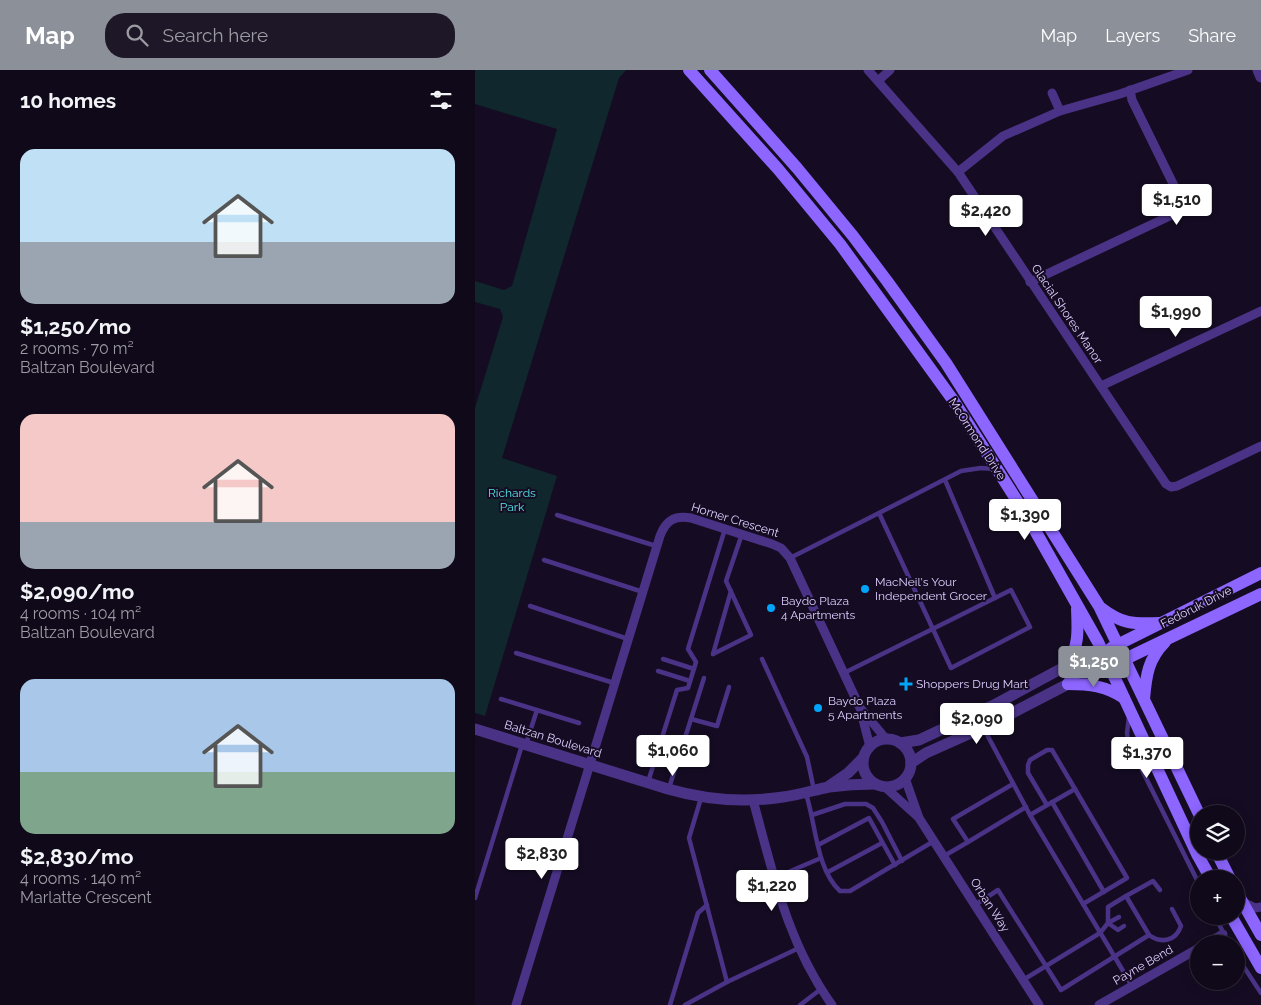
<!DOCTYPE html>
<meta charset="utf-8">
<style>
:root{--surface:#10091a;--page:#1e1727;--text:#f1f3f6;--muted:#9c9aa2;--line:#302a39;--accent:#8c9099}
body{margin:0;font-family:Raleway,sans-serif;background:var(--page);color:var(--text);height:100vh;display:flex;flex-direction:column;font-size:19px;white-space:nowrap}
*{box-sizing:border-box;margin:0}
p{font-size:16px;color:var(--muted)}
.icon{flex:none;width:28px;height:28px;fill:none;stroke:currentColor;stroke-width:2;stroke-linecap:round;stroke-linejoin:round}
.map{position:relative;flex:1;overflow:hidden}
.details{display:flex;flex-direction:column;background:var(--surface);width:475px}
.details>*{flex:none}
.buttons{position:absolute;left:715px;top:735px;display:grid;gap:10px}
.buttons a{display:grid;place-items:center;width:55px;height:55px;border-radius:50%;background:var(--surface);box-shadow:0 2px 12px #0003,0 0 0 1px var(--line);font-size:25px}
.price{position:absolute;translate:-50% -42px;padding:0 11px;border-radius:5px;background:#fff;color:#222;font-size:16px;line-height:32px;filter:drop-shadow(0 1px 2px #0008)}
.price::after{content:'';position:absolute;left:50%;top:30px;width:15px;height:11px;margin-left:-8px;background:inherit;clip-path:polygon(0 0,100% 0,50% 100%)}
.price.selected{background:var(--accent);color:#fff}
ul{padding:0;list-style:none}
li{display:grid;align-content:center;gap:10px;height:265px;padding:0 20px}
li span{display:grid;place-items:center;height:155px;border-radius:15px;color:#555}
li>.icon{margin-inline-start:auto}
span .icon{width:90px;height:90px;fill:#fffc;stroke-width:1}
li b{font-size:21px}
h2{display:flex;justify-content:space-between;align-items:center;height:60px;padding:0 20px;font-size:21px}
header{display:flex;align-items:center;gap:30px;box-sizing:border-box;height:70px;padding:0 25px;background:var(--accent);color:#fff}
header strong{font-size:24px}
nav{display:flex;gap:28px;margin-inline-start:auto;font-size:18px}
.search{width:350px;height:45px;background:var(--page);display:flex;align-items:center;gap:12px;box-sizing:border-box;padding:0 18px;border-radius:20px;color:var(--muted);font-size:19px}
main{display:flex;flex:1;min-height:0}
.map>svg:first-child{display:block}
</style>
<header>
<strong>Map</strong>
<div class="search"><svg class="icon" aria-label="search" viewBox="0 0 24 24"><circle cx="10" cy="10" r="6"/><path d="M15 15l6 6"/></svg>Search here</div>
<nav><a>Map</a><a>Layers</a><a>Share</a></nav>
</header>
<main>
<section class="details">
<h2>10 homes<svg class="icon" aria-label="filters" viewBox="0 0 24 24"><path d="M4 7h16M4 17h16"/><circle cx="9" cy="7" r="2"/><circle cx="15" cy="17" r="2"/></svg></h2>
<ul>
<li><span style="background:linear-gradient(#bfe0f5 60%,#9aa5b1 0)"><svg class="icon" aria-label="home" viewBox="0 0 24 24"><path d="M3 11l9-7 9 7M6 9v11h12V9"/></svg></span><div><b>$1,250/mo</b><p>2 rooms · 70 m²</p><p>Baltzan Boulevard</p></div></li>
<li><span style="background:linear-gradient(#f6c9c9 70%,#9aa5b1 0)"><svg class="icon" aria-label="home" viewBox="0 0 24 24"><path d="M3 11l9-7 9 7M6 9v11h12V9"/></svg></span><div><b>$2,090/mo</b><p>4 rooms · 104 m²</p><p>Baltzan Boulevard</p></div></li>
<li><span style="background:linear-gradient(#a9c7e8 60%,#7fa58c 0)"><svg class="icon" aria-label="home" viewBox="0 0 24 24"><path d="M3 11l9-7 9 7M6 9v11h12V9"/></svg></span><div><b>$2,830/mo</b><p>4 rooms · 140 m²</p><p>Marlatte Crescent</p></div></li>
</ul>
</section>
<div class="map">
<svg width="786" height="935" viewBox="0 0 786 935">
<rect width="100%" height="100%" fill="#150c23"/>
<!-- green -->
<polygon fill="#0f272d" points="0,0 151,0 144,8 27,388 82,406 10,646 0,643 0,338 28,247 25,239 0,232 0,211 29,220 37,216 82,59 0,34"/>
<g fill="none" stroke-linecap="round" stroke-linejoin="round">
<!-- service -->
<g stroke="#4a3386" stroke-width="4.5">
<polyline points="470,410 520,528"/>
<polyline points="404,443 486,401 506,398 520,399"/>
<polyline points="82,445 181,476"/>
<polyline points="315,488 404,443 476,598 555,557 536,520 369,603"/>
<polyline points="69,490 168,522"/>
<polyline points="55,536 153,569"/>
<polyline points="41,583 139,613"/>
<polyline points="238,584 276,565 251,511 267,464"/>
<polyline points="238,584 256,521"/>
<polyline points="188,589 219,599"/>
<polyline points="287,589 332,687 339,720"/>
<polyline points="183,601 215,611"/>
<polyline points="229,608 216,649 242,656 254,617"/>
<polyline points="26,629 104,653"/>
<polyline points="654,647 652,663 653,672 724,814"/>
<polyline points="509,659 555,745 600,719 577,680 572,680 555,690 553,695 553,703 572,735"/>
<polyline points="51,674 62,640"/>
<polyline points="173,712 202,620 213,618 221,592 213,579 250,459"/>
<polyline points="538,714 478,749 493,772 551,737"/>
<polyline points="194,718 216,649"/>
<polyline points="600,719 652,808 608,834"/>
<path d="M331 724C341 754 341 799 365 821H375L459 771"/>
<polyline points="226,728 214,768 252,912 324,878"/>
<polyline points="577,732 629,822"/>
<polyline points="337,745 370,734 391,734 398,738 407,752 427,791"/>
<polyline points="555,745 657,916"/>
<polyline points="343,775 394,748 420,795"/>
<polyline points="469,786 493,772"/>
<polyline points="353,802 407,773"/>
<polyline points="299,807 311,803 346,788"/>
<polyline points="651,826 678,811 685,820"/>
<polyline points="0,828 47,675"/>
<polyline points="500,835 523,820 571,896 548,910"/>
<polyline points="740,846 754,874"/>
<polyline points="644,847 633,853 625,863 571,896 586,920 674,865 651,826 633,837 633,853 643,860 649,856"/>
<path d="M674 865C686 874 701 871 706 856L697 839"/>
<polyline points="761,885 786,923"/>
<polyline points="195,935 223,843 232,835"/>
<polyline points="210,935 252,912"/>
<polyline points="325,935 346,919"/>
</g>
<!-- minor -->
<g stroke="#4a3386" stroke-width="9">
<polyline points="393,0 483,102 691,414 696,417 702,416 786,376"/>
<polyline points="403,11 415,0"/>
<polyline points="577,23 585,41"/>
<polyline points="483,102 528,66 585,41 645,24 713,0"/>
<polyline points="555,212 701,143 706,138 706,130 657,30 655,20"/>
<polyline points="626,316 786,241"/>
<polyline points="387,640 411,669"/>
<polyline points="430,708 444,748 564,935"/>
<polyline points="410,717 442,746"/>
<path d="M278 730C298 803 312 872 357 935"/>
<polyline points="768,832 780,838 786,837"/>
<polyline points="731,874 748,864"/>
<path d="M41 935 185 466C191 450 200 445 216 448L297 474 306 478 315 488 385 638 395 677"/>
<polyline points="624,935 724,878"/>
</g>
<!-- tertiary -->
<g stroke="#4a3386" stroke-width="11">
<polyline points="783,0 786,7"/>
<path d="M0 659 193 719C231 730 269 733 308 727 324 725 339 720 354 717 369 715 385 714 400 714"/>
<circle cx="412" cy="693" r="24"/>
<polyline points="425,673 444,670 519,635 593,595 628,582"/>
<polyline points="436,693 451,683 516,654 593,614 635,596"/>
<polyline points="354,716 373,703 388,688"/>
</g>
<!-- secondary -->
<g stroke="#8d65ff" stroke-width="12">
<polyline points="214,0 303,99 365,174 478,330 553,448 623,572 722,784 736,809"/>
<polyline points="235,0 322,98 378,166 412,211 471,293 624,536 724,744"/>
<path d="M626 538C647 554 657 554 684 553"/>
<polyline points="636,578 786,503"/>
<polyline points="644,592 786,524"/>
<path d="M593 595C604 574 603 562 602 539"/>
<polyline points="593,614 602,601 630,586 635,582"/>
<path d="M593 614C614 614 631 616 649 628"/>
<path d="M669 629C671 606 673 589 690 572"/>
<polyline points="741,781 755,809"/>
<polyline points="761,821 786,865"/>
<polyline points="756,846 786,898"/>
</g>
</g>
<!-- markers -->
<g fill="#00a5f9" stroke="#150c23" stroke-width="2">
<circle cx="390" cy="519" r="5"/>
<circle cx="296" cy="538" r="5"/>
<path d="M428.5 606.5h5v5h5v5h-5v5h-5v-5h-5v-5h5z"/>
<circle cx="343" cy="638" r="5"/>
</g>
<g text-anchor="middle" stroke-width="4" stroke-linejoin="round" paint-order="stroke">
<!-- street labels -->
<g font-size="12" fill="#dfceff" stroke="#150c23">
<text transform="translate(592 244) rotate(56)" y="4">Glacial Shores Manor</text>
<text transform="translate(502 369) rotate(57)" y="4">McOrmond Drive</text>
<text transform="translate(260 450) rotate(17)" y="4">Horner Crescent</text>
<text transform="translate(721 537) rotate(-27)" y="4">Fedoruk Drive</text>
<text transform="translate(78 669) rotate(17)" y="4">Baltzan Boulevard</text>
<text transform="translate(515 835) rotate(57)" y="4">Orban Way</text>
<text transform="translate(668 895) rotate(-30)" y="4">Payne Bend</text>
</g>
<!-- park labels -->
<g font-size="12" fill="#51e8e6" stroke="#150c23">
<text x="37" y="427">Richards<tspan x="37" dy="14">Park</tspan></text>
</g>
<!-- poi labels -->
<g font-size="12" fill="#dfceff" stroke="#150c23" text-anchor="start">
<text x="400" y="516">MacNeil's Your<tspan x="400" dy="14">Independent Grocer</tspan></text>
<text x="306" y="535">Baydo Plaza<tspan x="306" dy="14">4 Apartments</tspan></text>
<text x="441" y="618">Shoppers Drug Mart</text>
<text x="353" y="635">Baydo Plaza<tspan x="353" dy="14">5 Apartments</tspan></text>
</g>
</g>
</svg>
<div class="buttons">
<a><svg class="icon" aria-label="layers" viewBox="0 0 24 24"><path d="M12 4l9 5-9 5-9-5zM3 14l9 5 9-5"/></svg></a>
<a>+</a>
<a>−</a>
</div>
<b class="price" style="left:702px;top:156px">$1,510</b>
<b class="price" style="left:511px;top:167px">$2,420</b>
<b class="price" style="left:701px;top:268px">$1,990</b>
<b class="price" style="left:550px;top:471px">$1,390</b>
<b class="price selected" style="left:619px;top:618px">$1,250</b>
<b class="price" style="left:502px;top:675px">$2,090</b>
<b class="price" style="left:198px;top:707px">$1,060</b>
<b class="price" style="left:672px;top:709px">$1,370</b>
<b class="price" style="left:67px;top:810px">$2,830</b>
<b class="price" style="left:297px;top:842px">$1,220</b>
</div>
</main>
